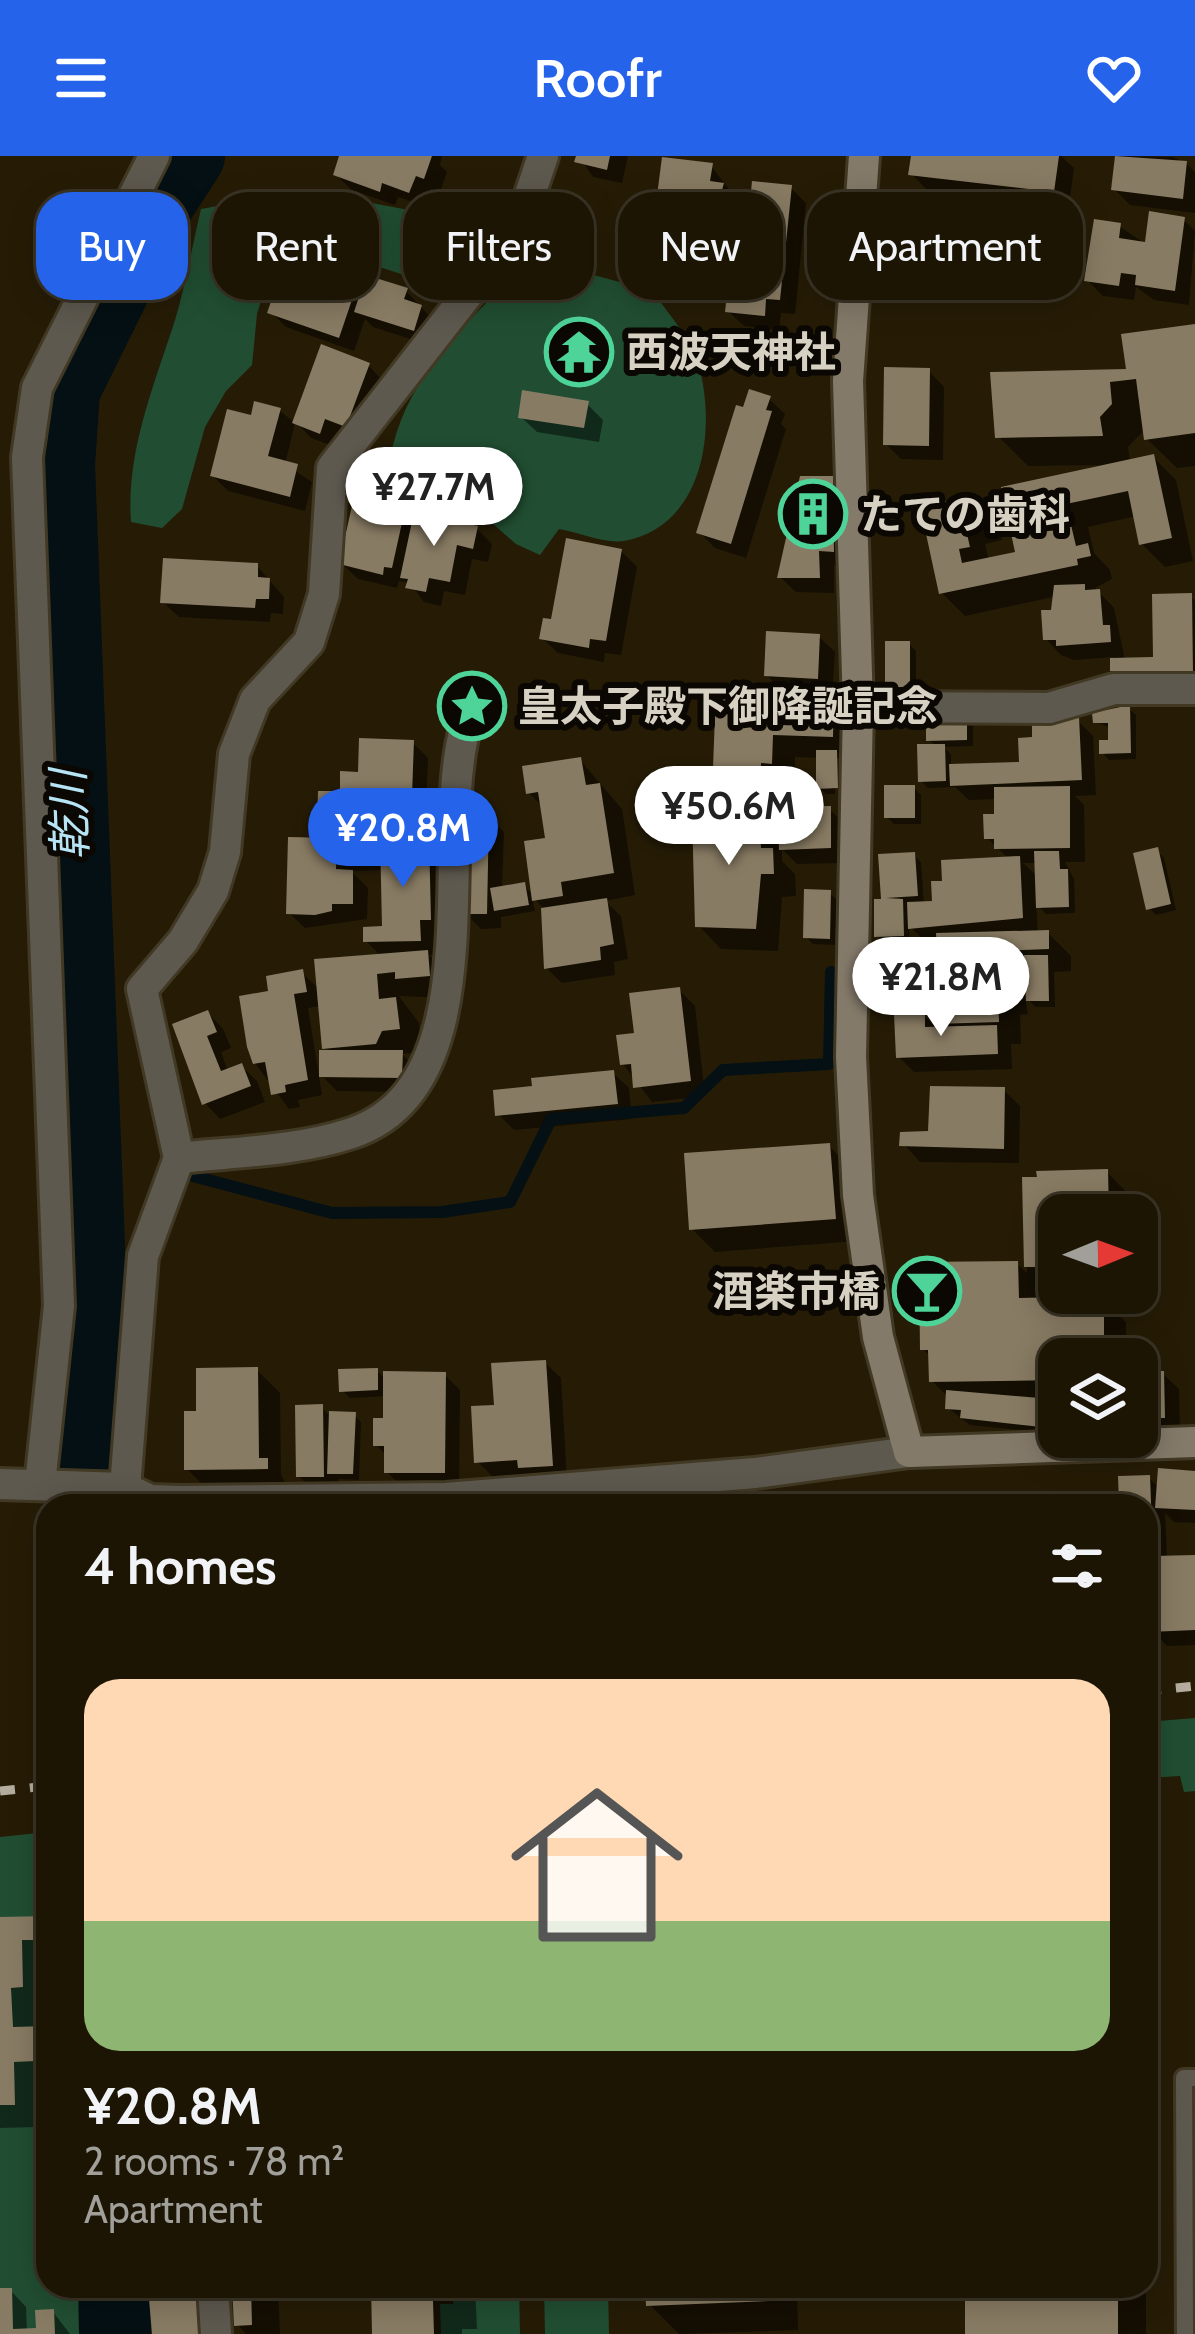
<!DOCTYPE html>
<meta charset="utf-8">
<style>
:root{--surface:#1c1504;--page:#292213;--text:#f1f3f6;--muted:#a09f9a;--line:#3a3426;--accent:#2563eb}
body{margin:0;font-family:Cabin,"Noto Sans JP",sans-serif;background:var(--page);color:var(--text);height:100vh;display:flex;flex-direction:column;font-size:45px;white-space:nowrap}
*{box-sizing:border-box;margin:0}
p{font-size:39px;color:var(--muted)}
.icon{flex:none;width:66px;height:66px;fill:none;stroke:currentColor;stroke-width:2;stroke-linecap:round;stroke-linejoin:round}
.map{position:relative;flex:1;overflow:hidden}
.details{position:absolute;left:36px;top:1338px;width:1122px;height:804px;display:flex;flex-direction:column;background:var(--surface);border-radius:36px;box-shadow:0 6px 30px #0003,0 0 0 3px var(--line)}
.details>*{flex:none}
.banner{position:absolute;left:36px;top:36px;width:1125px;height:108px;display:flex;gap:24px}
.needle{width:78px;rotate:89deg}
.fabs{position:absolute;left:1038px;top:1038px;display:grid;gap:24px}
.fabs a{display:grid;place-items:center;width:120px;height:120px;border-radius:24px;background:var(--surface);box-shadow:0 6px 30px #0003,0 0 0 3px var(--line);font-size:60px}
.price{position:absolute;translate:-50% -102px;padding:0 27px;border-radius:42px;background:#fff;color:#222;font-size:39px;line-height:78px;filter:drop-shadow(0 3px 6px #0008)}
.price::after{content:'';position:absolute;left:50%;top:72px;width:36px;height:27px;margin-left:-18px;background:inherit;clip-path:polygon(0 0,100% 0,50% 100%)}
.price.active{background:var(--accent);color:#fff}
ul{padding:0;list-style:none}
li{display:grid;align-content:center;gap:24px;height:636px;padding:0 48px}
li span{display:grid;place-items:center;height:372px;border-radius:36px;color:#555}
li>.icon{margin-inline-start:auto}
span .icon{width:216px;height:216px;fill:#fffc;stroke-width:1}
li b{font-size:51px}
h2{display:flex;justify-content:space-between;align-items:center;height:144px;padding:0 48px;font-size:51px}
.pill{padding:0 42px;border-radius:36px;background:var(--surface);box-shadow:0 6px 30px #0003,0 0 0 3px var(--line);font-size:42px;line-height:108px}
.pill.active{background:var(--accent);color:#fff}
header{display:flex;justify-content:space-between;align-items:center;height:156px;padding:0 48px;background:var(--accent);color:#fff;font-size:54px;font-weight:600}
.map>svg:first-child{display:block}
</style>
<header><svg class="icon" aria-label="menu" viewBox="0 0 24 24"><path d="M4 6h16M4 12h16M4 18h16"/></svg>Roofr<svg class="icon" aria-label="heart" viewBox="0 0 24 24"><path d="M12 20l-8-8c-3-5 5-10 8-4 3-6 11-1 8 4z"/></svg></header>
<div class="map">
<svg width="1195" height="2178" viewBox="0 0 1195 2178">
<rect width="100%" height="100%" fill="#261c06"/>
<!-- green -->
<g fill="#214e32">
<path d="M303 34 451 62 485 82 469 100 420 124 314 90 275 99 257 158 252 209 226 235 205 271 182 353 162 372 131 366C126 295 154 230 175 164 186 128 192 90 201 53Z"/>
<path d="M575 114 653 135C667 157 691 182 698 207 717 271 705 370 624 385 606 388 577 376 559 373L540 399 516 388 461 340 414 332 390 304C403 227 459 174 513 120Z"/>
<polygon points="1195,1562 1195,1635 1184,1636 1180,1620 1146,1622 1146,1566"/>
<polygon points="48,1676 48,2130 89,2130 90,2178 0,2178 0,1681"/>
<polygon points="453,2130 519,2130 520,2178 441,2178 440,2148 453,2148"/>
<polygon points="544,2130 608,2130 609,2178 545,2178"/>
</g>
<!-- shadow -->
<g fill="#0007" fill-rule="evenodd">
<polygon points="342,0 442,0 440,9 447,16 440,36 431,33 425,50 398,41 395,49 352,34 336,19"/>
<polygon points="579,0 628,0 622,27 593,21"/>
<polygon points="914,0 1061,0 1074,12 1069,50 927,34 912,18"/>
<polygon points="1118,0 1173,1 1186,7 1195,16 1195,57 1130,49 1114,33"/>
<polygon points="711,10 738,45 726,86 710,84 709,94 684,90 657,62"/>
<polygon points="791,32 806,47 795,158 781,157 779,174 744,170 728,155 751,70"/>
<polygon points="1184,64 1195,75 1189,149 1154,144 1136,131 1134,144 1103,140 1087,124 1119,70 1147,89"/>
<polygon points="573,71 580,79 577,99 549,95 542,88"/>
<polygon points="406,135 436,167 429,189 373,171 365,163 354,195 286,171 271,156 353,138 361,146"/>
<polygon points="1195,171 1195,310 1177,312 1147,283 1146,272 1128,291 1130,306 1153,301 1176,324 1193,405 1165,411 1142,388 1136,360 1088,371 1094,397 1110,414 1112,423 1095,432 1114,452 1125,504 1156,504 1190,440 1195,445 1195,532 1129,530 1113,514 1113,501 1074,504 1061,499 1046,483 1053,441 965,460 942,437 924,353 976,342 999,365 1002,384 985,388 989,405 1019,398 1005,333 1100,309 1028,310 998,280 1129,216"/>
<polygon points="368,209 383,225 336,291 311,282 296,266"/>
<polygon points="929,215 944,231 943,304 901,303 886,288"/>
<polygon points="769,243 785,258 781,268 786,273 746,402 715,392 699,376 745,255"/>
<polygon points="587,248 603,264 599,286 537,276 521,261"/>
<polygon points="279,254 295,267 285,308 312,326 305,355 228,335 213,320 253,263"/>
<polygon points="832,323 848,338 848,410 834,409 834,437 796,436 780,421"/>
<polygon points="407,338 423,353 421,361 476,372 492,388 488,406 472,403 465,439 444,435 441,450 424,446 410,427 399,425 397,432 358,423 342,408"/>
<polygon points="621,395 637,411 621,499 605,497 604,506 558,497 542,482"/>
<polygon points="257,410 284,441 283,458 271,457 270,466 179,461 163,446"/>
<path d="M819 481 835 496 832 540 856 564 844 638 841 602H835V638H826L819 631V602L795 601V630L783 629 782 654 829 653 845 668V707L797 708 782 693V705L795 718 796 740 782 741 778 795 721 793 698 769 735 657 715 637 786 539 767 519ZM765 661 781 662V677Z"/>
<polygon points="909,488 916,495 916,537 895,537 888,530"/>
<polygon points="1129,553 1136,559 1136,603 1109,604 1102,596 1111,587 1111,572 1096,566"/>
<path d="M965 562 973 569V590L944 591 951 598V611L1022 608 1035 584 1077 564 1093 580 1096 639 1075 640 1084 649 1085 706H1065L1074 723 1075 757 1046 758 1036 748 1038 777H1048L1071 800V815L1054 816 1055 851H1036L1025 841 1028 858 1020 859 1021 888H1011L1012 913 914 916 898 900 924 860 938 873 937 859 925 846 941 822 939 786 927 787 909 770 910 786H884L877 779 884 746 881 701 914 699 921 706 924 749 935 748 1009 703 987 682 997 661V643L969 644 955 631 928 632 921 625 937 591 929 584ZM1023 707H1038V721L1032 715ZM1020 817H1028V839L1025 840Z"/>
<polygon points="412,586 428,602 426,654 421,654 415,683 427,683 443,698 445,778 434,778 435,799 429,799 450,820 452,842 399,840 419,867 421,896 402,898 417,913 417,936 337,935 319,917 331,897 325,891 321,850 308,852 322,939 298,944 300,951 289,953 255,907 271,837 302,817 320,834 382,801 366,785 385,773 384,714 351,715 368,732 367,763 305,772 289,757 335,685 320,670 343,638 361,619"/>
<polygon points="580,604 622,653 635,739 605,745 621,760 628,803 614,806 615,819 562,827 546,812 544,753 532,740 535,755 501,761 501,772 481,773 465,757 488,661 504,676 502,733 524,730 535,740 549,684 544,652 529,637"/>
<polygon points="914,632 921,639 921,668 894,668 887,661"/>
<polygon points="1157,695 1164,702 1176,754 1156,759 1149,752"/>
<polygon points="829,737 837,744 835,789 813,788 806,781"/>
<polygon points="679,834 695,850 705,940 652,946 623,908 637,879"/>
<polygon points="208,857 223,873 231,892 221,896 228,915 241,910 257,925 265,946 220,963 205,947"/>
<polygon points="613,917 629,932 632,963 514,974 498,958"/>
<polygon points="1004,934 1020,950 1019,1007 920,1006 900,984 931,977"/>
<polygon points="829,990 852,1013 857,1085 715,1096 692,1073"/>
<path d="M1107 1016 1130 1040 1131 1059H1059V1137H1132V1159H1118L1126 1166V1203H1059L1056 1278 970 1269 948 1252 949 1242 932 1225 931 1201 923 1193 1017 1108 1027 1117 1025 1024ZM1040 1132 1053 1144H1040Z"/>
<polygon points="545,1207 561,1222 567,1324 493,1321 477,1305 497,1252"/>
<polygon points="257,1214 280,1237 281,1319 290,1335 210,1336 187,1313 199,1258"/>
<polygon points="377,1215 386,1224 445,1219 460,1234 459,1331 402,1331 387,1316 387,1300 376,1289 386,1265 386,1240 350,1242 342,1234"/>
<polygon points="1137,1218 1163,1218 1179,1233 1180,1276 1137,1272"/>
<polygon points="322,1252 328,1258 354,1259 361,1266 359,1324 338,1323 338,1336 314,1336 299,1320"/>
<polygon points="1195,1318 1195,1367 1174,1366 1165,1357 1167,1402 1195,1402 1195,1489 1167,1490 1152,1474 1160,1454 1158,1419 1146,1420 1146,1350 1122,1350 1149,1322 1160,1333"/>
<polygon points="48,1763 45,1853 33,1854 34,1873 48,1873 48,1927 36,1928 37,1971 0,1972 0,1764"/>
<polygon points="235,2130 278,2130 280,2178 246,2178 237,2168"/>
<polygon points="373,2130 475,2130 477,2173 462,2173 462,2178 375,2178"/>
<polygon points="648,2130 797,2130 798,2174 679,2178 649,2148"/>
<rect x="968" y="2130" width="178" height="48"/>
<polygon points="0,2135 11,2135 26,2151 27,2175 39,2174 53,2156 70,2178 0,2178"/>
</g>
<g fill="none" stroke-linecap="round" stroke-linejoin="round">
<!-- stream -->
<polyline stroke="#041014" stroke-width="12" points="193,1020 332,1057 442,1056 510,1046 551,963 684,952 723,914 829,908 831,816"/>
<!-- river -->
<g stroke="#041014" stroke-width="72">
<polyline points="91,1350 89,1090 59,309 64,234 150,60 189,0"/>
<polyline points="114,2130 115,2178"/>
</g>
</g>
<!-- building -->
<g fill="#887b63">
<polygon points="339,0 432,0 424,23 416,20 409,37 382,27 380,36 333,19"/>
<polygon points="576,0 610,0 607,14 574,6"/>
<polygon points="911,0 1059,0 1054,36 908,19"/>
<polygon points="1115,0 1187,5 1183,43 1111,34"/>
<polygon points="662,1 713,7 710,25 724,27 711,72 695,70 694,80 665,76 666,65 654,63"/>
<polygon points="752,25 792,29 780,144 766,143 765,160 725,156 735,66 748,67"/>
<polygon points="1149,55 1185,61 1175,135 1135,129 1136,119 1121,117 1119,130 1084,125 1094,63 1121,67 1119,82 1145,86"/>
<polygon points="542,64 574,69 571,93 539,89"/>
<polygon points="283,111 355,135 339,182 267,157"/>
<polygon points="366,119 408,132 404,143 422,149 414,175 354,156"/>
<polygon points="1195,168 1195,277 1144,284 1136,223 1110,226 1112,248 1100,261 1103,280 995,282 990,216 1126,213 1121,178"/>
<polygon points="321,188 370,207 346,271 325,263 320,278 292,267"/>
<polygon points="884,211 930,212 929,290 883,289"/>
<polygon points="749,233 771,240 766,254 772,255 731,388 696,377 736,249 743,251"/>
<polygon points="522,234 589,245 584,272 518,262"/>
<polygon points="254,245 281,252 268,300 298,308 290,341 210,320 227,253 251,259"/>
<polygon points="1154,298 1172,382 1139,389 1128,335 1066,348 1076,390 1088,387 1091,400 1077,403 1078,409 939,438 920,350 977,339 981,361 964,365 970,391 959,393 962,407 1015,396 1001,331"/>
<polygon points="800,320 833,320 834,396 819,395 820,422 777,422"/>
<polygon points="358,323 409,335 392,412 384,411 383,419 339,408"/>
<polygon points="414,356 478,370 473,393 457,389 450,426 429,422 426,436 405,432 408,423 400,422"/>
<polygon points="566,382 622,393 606,485 590,483 589,492 539,483 543,462 551,463"/>
<polygon points="163,402 258,407 258,421 270,422 269,443 256,443 255,452 160,447"/>
<polygon points="1085,428 1085,434 1100,433 1103,469 1110,469 1111,486 1056,490 1056,484 1043,484 1041,454 1051,454 1054,429"/>
<polygon points="1192,437 1193,518 1110,515 1110,502 1153,501 1152,438"/>
<polygon points="766,475 820,478 818,523 764,520"/>
<rect x="885" y="485" width="25" height="46"/>
<polygon points="716,533 834,538 833,581 773,579 772,608 761,607 760,640 712,638"/>
<polygon points="1130,549 1131,597 1099,598 1099,584 1108,584 1108,567 1093,567 1092,557"/>
<polygon points="967,559 967,584 926,585 926,560"/>
<polygon points="1079,561 1082,624 950,630 949,608 1019,606 1018,582 1032,581 1032,563"/>
<polygon points="359,582 414,584 412,640 406,640 399,674 317,672 318,635 340,635 340,615 358,616"/>
<polygon points="917,588 945,588 946,625 918,626"/>
<polygon points="816,594 837,594 838,632 816,633"/>
<polygon points="581,601 586,629 600,627 614,717 561,726 563,740 532,745 524,685 545,682 538,636 526,638 522,610"/>
<rect x="884" y="629" width="31" height="33"/>
<polygon points="1070,630 1070,692 994,693 994,683 984,683 983,658 994,658 994,631"/>
<polygon points="831,650 831,692 779,694 777,651"/>
<polygon points="759,651 761,692 773,692 774,718 761,718 756,773 695,771 692,658"/>
<polygon points="460,658 489,658 487,758 462,758"/>
<polygon points="429,680 431,764 420,764 421,785 363,786 363,771 382,770 380,681"/>
<polygon points="288,681 337,682 336,713 353,714 353,748 332,748 332,755 315,759 286,758"/>
<polygon points="374,682 374,708 341,709 341,683"/>
<polygon points="1158,691 1171,748 1146,754 1133,697"/>
<polygon points="1034,695 1059,695 1060,713 1068,713 1069,751 1036,752"/>
<polygon points="915,696 918,740 886,742 903,743 904,780 874,781 874,743 881,743 878,698"/>
<polygon points="1020,700 1023,762 908,773 907,746 932,745 931,725 942,725 941,704"/>
<polygon points="525,726 529,749 494,755 490,732"/>
<polygon points="804,733 831,734 830,783 803,782"/>
<polygon points="607,742 614,788 600,791 601,804 544,813 541,752"/>
<polygon points="1049,774 1049,793 999,795 1007,836 998,837 999,866 934,868 934,847 922,847 921,820 938,819 936,777"/>
<polygon points="428,794 430,820 395,823 395,816 377,818 379,843 396,841 400,873 382,875 376,888 322,893 314,803"/>
<polygon points="1024,799 1048,799 1049,845 1026,845"/>
<polygon points="303,813 307,836 294,838 308,924 285,929 286,936 271,939 265,906 253,908 247,891 239,840 268,835 266,820"/>
<polygon points="680,831 691,925 633,932 631,908 620,909 616,879 634,877 629,837"/>
<polygon points="208,854 217,876 207,880 221,915 242,907 251,930 202,949 172,868"/>
<polygon points="925,856 925,871 997,869 998,898 896,902 894,858"/>
<polygon points="319,894 403,894 402,922 319,921"/>
<polygon points="614,914 618,948 495,960 493,934 532,930 531,922"/>
<polygon points="930,930 1005,931 1004,993 899,990 900,976 928,975"/>
<polygon points="830,987 836,1063 689,1074 684,997"/>
<polygon points="1108,1013 1109,1059 1059,1059 1059,1138 1043,1138 1042,1111 1024,1111 1022,1021 1037,1021 1036,1015"/>
<polygon points="1018,1105 1019,1142 1104,1140 1104,1203 1059,1203 1059,1224 929,1226 928,1194 920,1194 919,1106"/>
<polygon points="546,1204 553,1310 518,1312 517,1304 474,1307 471,1250 494,1249 491,1207"/>
<polygon points="258,1211 259,1302 268,1302 268,1313 184,1314 184,1255 196,1255 196,1212"/>
<polygon points="378,1212 378,1234 339,1236 338,1213"/>
<polygon points="383,1215 446,1216 445,1317 384,1317 384,1290 373,1290 373,1262 383,1262"/>
<polygon points="1137,1215 1164,1215 1165,1262 1137,1262"/>
<polygon points="946,1234 1051,1243 1050,1272 960,1262 961,1254 945,1253"/>
<polygon points="323,1248 324,1321 296,1321 295,1249"/>
<polygon points="329,1255 356,1256 353,1318 327,1318"/>
<polygon points="1158,1312 1195,1315 1195,1354 1155,1352"/>
<polygon points="1150,1319 1153,1400 1195,1399 1195,1474 1149,1476 1147,1451 1157,1451 1155,1404 1146,1405 1146,1350 1119,1350 1118,1320"/>
<polygon points="48,1760 48,1784 22,1784 23,1831 11,1832 13,1871 48,1870 48,1920 37,1921 36,1905 14,1906 15,1949 0,1949 0,1761"/>
<polygon points="232,2130 251,2130 252,2169 234,2170"/>
<polygon points="371,2130 448,2130 448,2144 433,2145 434,2178 372,2178"/>
<polygon points="645,2130 769,2130 770,2145 646,2150"/>
<rect x="965" y="2130" width="153" height="48"/>
<polygon points="0,2132 12,2132 13,2173 36,2172 35,2154 54,2153 55,2178 0,2178"/>
<polygon points="198,2142 198,2178 152,2178 149,2143"/>
</g>
<g fill="none" stroke-linecap="round" stroke-linejoin="round">
<defs>
<polyline id="lane" points="1185,2178 1184,1922 1195,1922"/>
<g id="street">
<polyline points="858,551 1049,552 1114,533 1195,533"/>
<path d="M179 1002C235 996 298 995 352 977 495 929 434 684 465 573"/>
<polyline points="0,1328 125,1332 150,1344 181,1345 446,1342 755,1317 909,1296"/>
<polyline points="40,1329 59,1150 27,301 37,232 154,0"/>
<polyline points="125,1332 143,1100 179,1002 142,833 183,785 213,735 225,696 234,598 255,544 309,486 324,438 332,312 518,74 543,0"/>
<polyline points="213,2130 216,2178"/>
</g>
<polyline id="secondary" points="864,0 848,225 858,551 851,901 858,1039 878,1181 909,1296 1195,1286"/>
</defs>
<!-- lane casing -->
<use href="#lane" stroke="#423924" stroke-width="22"/>
<!-- street casing -->
<use href="#street" stroke="#423924" stroke-width="36"/>
<!-- secondary casing -->
<use href="#secondary" stroke="#423924" stroke-width="36"/>
<!-- lane -->
<use href="#lane" stroke="#5e594f" stroke-width="16"/>
<!-- street -->
<use href="#street" stroke="#5e594f" stroke-width="30"/>
<!-- secondary -->
<use href="#secondary" stroke="#847a6a" stroke-width="30"/>
<!-- rail -->
<g stroke="#b5ae9f" stroke-width="9" stroke-dasharray="15 15" stroke-linecap="butt">
<polyline points="1146,1535 1195,1530"/>
<polyline points="0,1635 48,1630"/>
</g>
</g>
<!-- icons -->
<defs>
<symbol id="temple-ring" viewBox="-11 -11 22 22"><circle r="9.5" fill="#0b0702" stroke="#4ed399" stroke-width="1.5"/><path d="M0-6L5-2H3V0L6.5 2.5H4V6H1.5V3h-3V6H-4V2.5H-6.5L-3 0V-2H-5Z" fill="#4ed399"/></symbol>
<symbol id="building-ring" viewBox="-11 -11 22 22"><circle r="9.5" fill="#0b0702" stroke="#4ed399" stroke-width="1.5"/><path d="M-4-6H4V6H1V3H-1V6H-4ZM-2.5-4.3h1.7v1.8h-1.7ZM.8-4.3h1.7v1.8H.8ZM-2.5-1h1.7V.8h-1.7ZM.8-1h1.7V.8H.8Z" fill="#4ed399"/></symbol>
<symbol id="sight-ring" viewBox="-11 -11 22 22"><circle r="9.5" fill="#0b0702" stroke="#4ed399" stroke-width="1.5"/><path d="M0-6L1.8-2.2L6-1.7L2.9 1.2L3.7 5.4L0 3.3L-3.7 5.4L-2.9 1.2L-6-1.7L-1.8-2.2Z" fill="#4ed399"/></symbol>
<symbol id="bar-ring" viewBox="-11 -11 22 22"><circle r="9.5" fill="#0b0702" stroke="#4ed399" stroke-width="1.5"/><path d="M-6-5H6L.8 .8V4.5H3.5V6h-7V4.5H-.8V.8Z" fill="#4ed399"/></symbol>
</defs>
<g fill-rule="evenodd">
<use href="#temple-ring" x="541" y="158" width="76" height="76"/>
<use href="#building-ring" x="775" y="320" width="76" height="76"/>
<use href="#sight-ring" x="434" y="512" width="76" height="76"/>
<use href="#bar-ring" x="889" y="1097" width="76" height="76"/>
</g>
<g text-anchor="middle" stroke-width="12" stroke-linejoin="round" paint-order="stroke">
<!-- poi labels -->
<g font-size="42" font-weight="bold" fill="#d7d1c4" stroke="#0b0702" text-anchor="start">
<text x="626" y="211">西波天神社</text>
<text x="860" y="373">たての歯科</text>
<text x="518" y="565">皇太子殿下御降誕記念</text>
<text x="880" y="1150" text-anchor="end">酒楽市橋</text>
</g>
<!-- water labels -->
<g font-size="45" font-style="italic" fill="#b6e4f4" stroke="#0b0702">
<text transform="translate(69 659) rotate(-92)" y="16">乾川</text>
</g>
</g>
</svg>
<div class="fabs">
<a><svg class="needle" viewBox="-14 -14 28 28"><path d="M0-13l5 13h-10z" fill="#e53935"/><path d="M0 13l5-13h-10z" fill="#a09f9a"/></svg></a>
<a><svg class="icon" aria-label="layers" viewBox="0 0 24 24"><path d="M12 4l9 5-9 5-9-5zM3 14l9 5 9-5"/></svg></a>
</div>
<b class="price" style="left:434px;top:393px">¥27.7M</b>
<b class="price" style="left:729px;top:712px">¥50.6M</b>
<b class="price active" style="left:403px;top:734px">¥20.8M</b>
<b class="price" style="left:941px;top:883px">¥21.8M</b>
<div class="banner">
<a class="pill active">Buy</a>
<a class="pill">Rent</a>
<a class="pill">Filters</a>
<a class="pill">New</a>
<a class="pill">Apartment</a>
</div>
<section class="details">
<h2>4 homes<svg class="icon" aria-label="filters" viewBox="0 0 24 24"><path d="M4 7h16M4 17h16"/><circle cx="9" cy="7" r="2"/><circle cx="15" cy="17" r="2"/></svg></h2>
<ul>
<li><span style="background:linear-gradient(#ffd9b3 65%,#8fb573 0)"><svg class="icon" aria-label="home" viewBox="0 0 24 24"><path d="M3 11l9-7 9 7M6 9v11h12V9"/></svg></span><div><b>¥20.8M</b><p>2 rooms · 78 m²</p><p>Apartment</p></div></li>
</ul>
</section>
</div>
